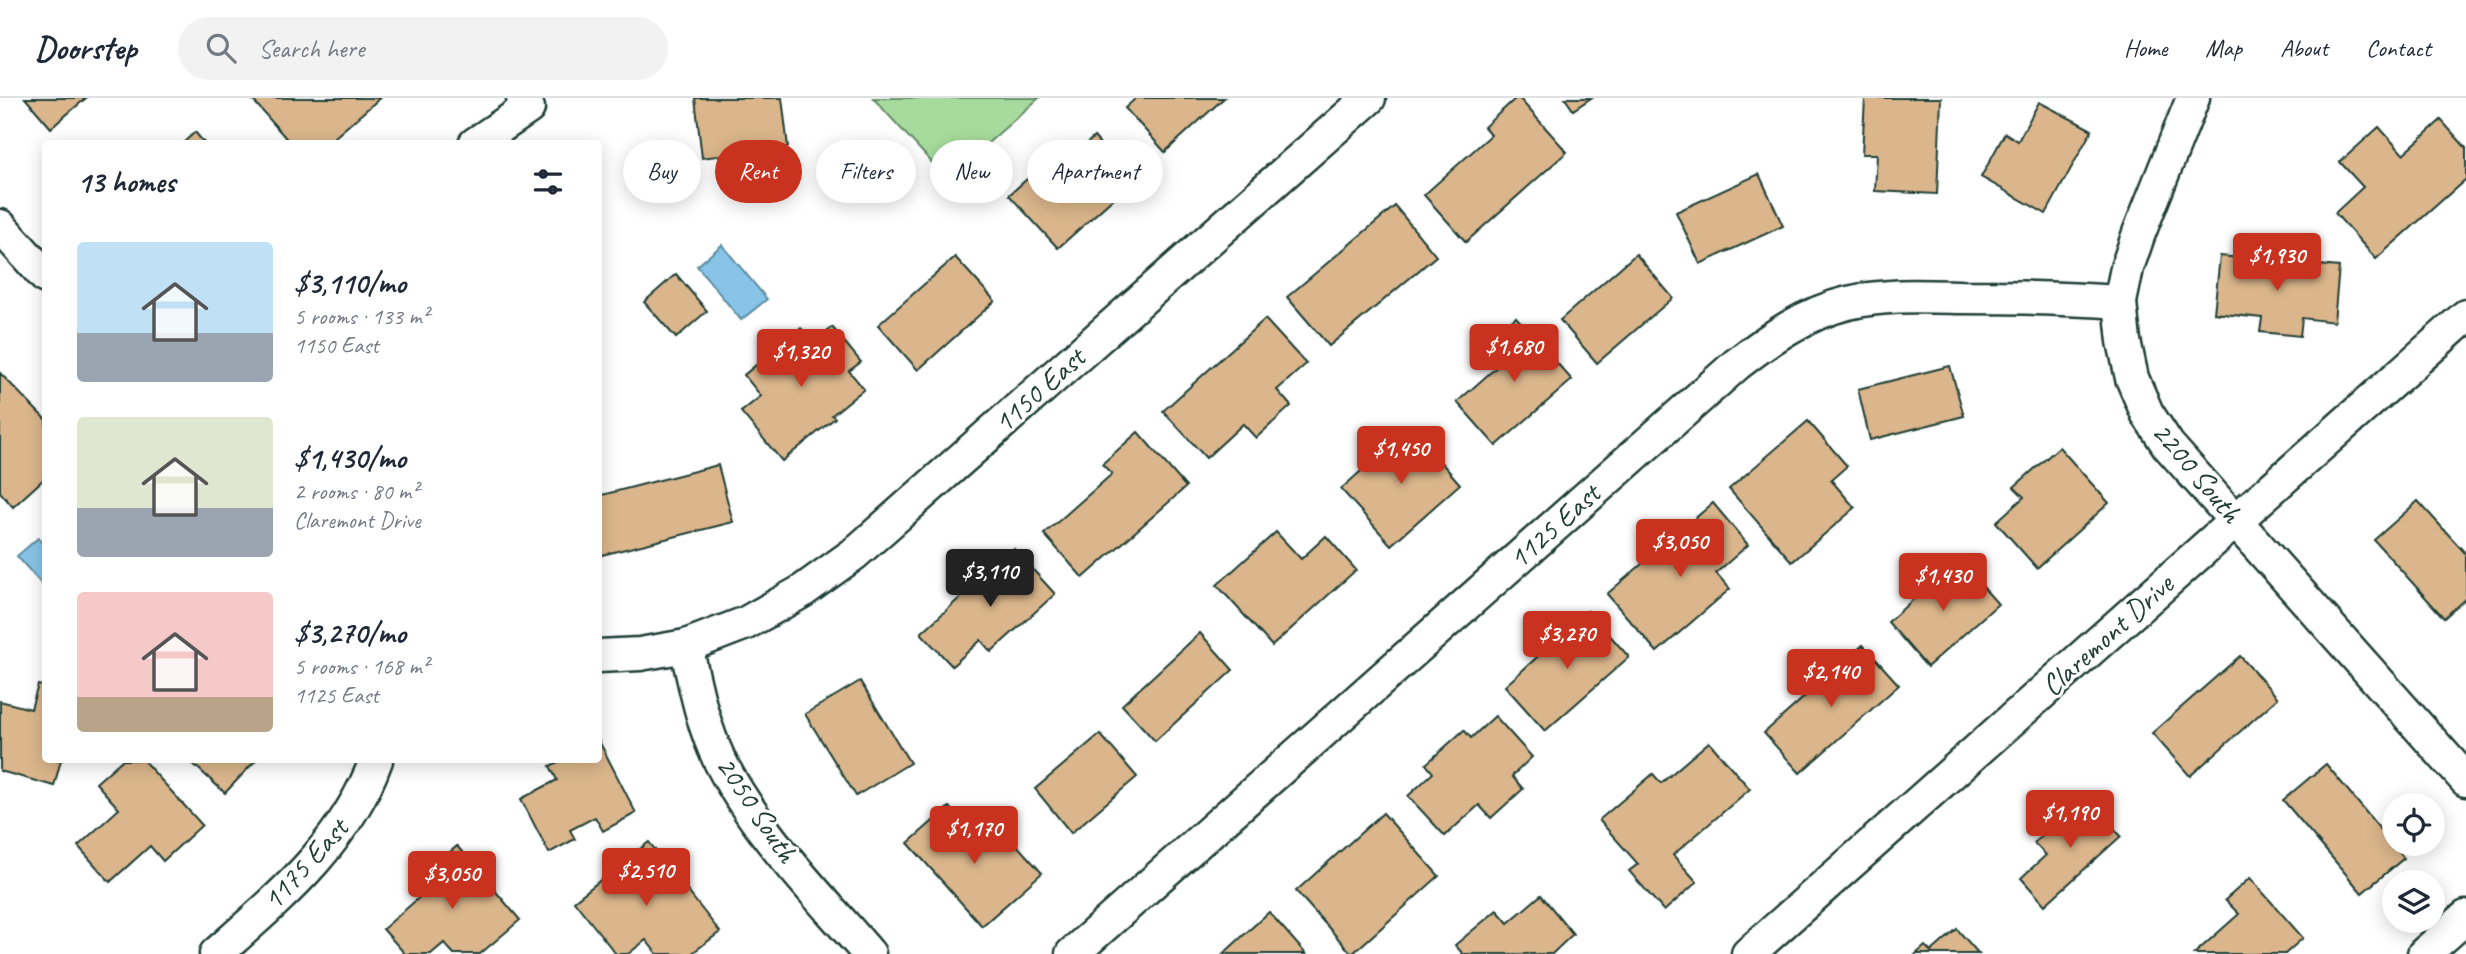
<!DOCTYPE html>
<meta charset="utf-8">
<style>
:root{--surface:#fff;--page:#f2f2f3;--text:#1f2937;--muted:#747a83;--line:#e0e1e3;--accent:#c8321e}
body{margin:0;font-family:Caveat,sans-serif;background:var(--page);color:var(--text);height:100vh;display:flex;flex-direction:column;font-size:26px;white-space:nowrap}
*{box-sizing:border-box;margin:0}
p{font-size:23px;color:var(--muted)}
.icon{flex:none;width:38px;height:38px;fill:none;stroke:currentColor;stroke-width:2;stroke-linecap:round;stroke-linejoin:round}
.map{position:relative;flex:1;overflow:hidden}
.side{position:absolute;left:42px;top:42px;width:560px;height:623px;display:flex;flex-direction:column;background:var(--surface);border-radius:7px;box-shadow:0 4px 18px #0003}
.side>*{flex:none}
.top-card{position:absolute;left:623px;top:42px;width:665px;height:63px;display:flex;gap:14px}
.controls{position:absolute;left:2382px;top:695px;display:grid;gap:14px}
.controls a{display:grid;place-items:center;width:63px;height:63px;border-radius:50%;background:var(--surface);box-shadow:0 4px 18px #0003;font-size:35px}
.price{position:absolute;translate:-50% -60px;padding:0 16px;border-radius:7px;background:var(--accent);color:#fff;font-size:23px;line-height:46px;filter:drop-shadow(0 2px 4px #0008)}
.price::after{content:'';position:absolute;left:50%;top:42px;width:21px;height:16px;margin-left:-10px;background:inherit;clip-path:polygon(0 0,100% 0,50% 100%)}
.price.active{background:#222;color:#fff}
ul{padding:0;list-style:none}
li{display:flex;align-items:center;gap:21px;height:175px;padding:0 35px}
li span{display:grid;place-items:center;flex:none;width:196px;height:140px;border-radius:7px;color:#555}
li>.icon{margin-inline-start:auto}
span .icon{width:84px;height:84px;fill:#fffc;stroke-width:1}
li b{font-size:30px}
h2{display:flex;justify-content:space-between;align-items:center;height:84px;padding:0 35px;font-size:30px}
.tag{padding:0 24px;border-radius:32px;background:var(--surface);box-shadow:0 4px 18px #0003;font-size:24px;line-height:63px}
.tag.active{background:var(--accent);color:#fff}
header{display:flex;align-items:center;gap:42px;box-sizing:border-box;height:98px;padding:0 35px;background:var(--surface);border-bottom:2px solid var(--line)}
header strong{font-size:33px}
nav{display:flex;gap:38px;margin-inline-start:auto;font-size:24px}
.search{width:490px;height:63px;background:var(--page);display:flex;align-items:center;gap:18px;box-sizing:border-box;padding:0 24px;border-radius:38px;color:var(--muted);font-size:26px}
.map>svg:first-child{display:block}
</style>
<header>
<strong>Doorstep</strong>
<div class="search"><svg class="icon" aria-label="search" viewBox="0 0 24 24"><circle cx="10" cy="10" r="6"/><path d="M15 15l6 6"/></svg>Search here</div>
<nav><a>Home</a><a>Map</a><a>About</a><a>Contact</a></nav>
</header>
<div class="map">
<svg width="2466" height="856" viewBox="0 0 2466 856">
<rect width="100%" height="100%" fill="#fff"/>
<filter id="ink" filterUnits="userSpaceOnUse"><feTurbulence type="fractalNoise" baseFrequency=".0143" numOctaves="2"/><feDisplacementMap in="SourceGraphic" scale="14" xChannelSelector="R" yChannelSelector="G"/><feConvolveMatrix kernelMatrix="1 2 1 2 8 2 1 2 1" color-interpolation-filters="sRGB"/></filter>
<g filter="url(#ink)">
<!-- green -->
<polygon fill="#a7db9d" stroke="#638c68" stroke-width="2" points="873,0 1039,0 947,81"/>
<!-- water -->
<g fill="#87c4e7" stroke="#5d8e9f" stroke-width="2">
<polygon points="722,147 767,201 741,222 697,168"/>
<polygon points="38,440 45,449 45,490 17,458"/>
</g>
<!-- building -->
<g fill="#dbb68c" stroke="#1f3d34" stroke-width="2">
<polygon points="25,0 86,0 51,30"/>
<polygon points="251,0 380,0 327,46 291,46"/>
<polygon points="695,0 782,0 788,49 702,60"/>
<polygon points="1136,0 1224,0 1165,54 1125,10"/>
<polygon points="1516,0 1519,0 1567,54 1466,144 1424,97 1491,37 1484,29"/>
<polygon points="1565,0 1591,0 1573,12"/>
<polygon points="1865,0 1941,0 1937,96 1875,93 1877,56 1862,56"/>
<polygon points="2039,4 2092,32 2046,116 1981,79 2005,35 2018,43"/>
<polygon points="2441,22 2466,50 2466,81 2376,161 2335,115 2363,89 2340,64 2379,29 2403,56"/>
<polygon points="195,34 205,46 182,46"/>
<polygon points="1094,39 1133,83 1058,150 1009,97 1045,65 1054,75"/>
<polygon points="1759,76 1783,128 1700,166 1676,114"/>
<polygon points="1395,108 1436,158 1329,248 1287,199"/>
<polygon points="1636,156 1673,200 1597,265 1560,222"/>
<polygon points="2220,158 2339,169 2334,224 2302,220 2300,238 2260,234 2262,220 2214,215"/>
<polygon points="955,159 995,203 918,272 878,227"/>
<polygon points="676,176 707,213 676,240 644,204"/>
<polygon points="1516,219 1572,282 1496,348 1457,304 1508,259 1491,241"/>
<polygon points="1265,221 1306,266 1277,292 1291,308 1256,340 1243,326 1206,360 1163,313"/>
<polygon points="832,229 861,264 849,273 864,291 832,317 835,320 782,363 741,314 761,298 744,277 801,230 814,244"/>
<polygon points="1950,268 1964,318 1870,342 1858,291"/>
<polygon points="0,275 46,322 46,379 13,409 0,394"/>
<polygon points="1808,323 1847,368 1831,382 1855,410 1792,464 1729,391"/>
<polygon points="1410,329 1460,386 1391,447 1341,391"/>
<polygon points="1138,334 1186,389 1083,480 1044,436 1112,376 1102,366"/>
<polygon points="2059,349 2109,405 2037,470 1996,424 2024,399 2014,389"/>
<polygon points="718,367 733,424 598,458 598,398"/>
<polygon points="2418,403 2466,456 2466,500 2444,520 2374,442"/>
<polygon points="1713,405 1748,447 1716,475 1730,491 1657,554 1607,496"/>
<polygon points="1276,434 1301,461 1326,438 1356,472 1272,548 1217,487"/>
<polygon points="1014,451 1055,496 991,554 981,542 952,568 921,535"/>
<polygon points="1958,461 1998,506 1927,569 1888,524"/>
<polygon points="1588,513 1629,559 1545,633 1505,588"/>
<polygon points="1200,535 1233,572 1155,643 1122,607"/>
<polygon points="1863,547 1899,587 1800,675 1764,635"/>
<polygon points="2240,558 2278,600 2190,678 2152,635"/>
<polygon points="860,583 910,665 856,698 805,616"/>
<polygon points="38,587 46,589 46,662 61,662 54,688 0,673 0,603 31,611"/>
<polygon points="1495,618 1532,659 1512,678 1523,691 1491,720 1479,707 1445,738 1408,698 1433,675 1426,666 1464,632 1471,640"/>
<polygon points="1100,636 1137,679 1071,735 1035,691"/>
<polygon points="599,643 636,715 603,733 595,719 570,732 575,741 549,755 521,701 557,682 550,668 562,662 598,662"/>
<polygon points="1709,644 1750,691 1673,757 1697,784 1664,813 1629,773 1638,766 1599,722 1653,676 1661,685"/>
<polygon points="122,662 143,662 202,727 163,763 150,748 110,784 78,748 119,711 96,685"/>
<polygon points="189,662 256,662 225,695"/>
<polygon points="2326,666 2404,760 2362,795 2283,702"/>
<polygon points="2085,699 2121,738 2045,807 2021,780 2046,757 2034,745"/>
<polygon points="949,709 987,752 1006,735 1042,775 982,828 908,745"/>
<polygon points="1383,715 1439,778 1352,856 1296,793"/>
<polygon points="649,744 720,834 691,856 657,856 646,842 628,856 616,856 574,803"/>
<polygon points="457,748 520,822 480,856 454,856 444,845 431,856 405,856 383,831 422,797 413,786"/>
<polygon points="2250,780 2303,840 2285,856 2194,856 2239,816 2225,802"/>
<polygon points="1541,797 1573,836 1552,856 1463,856 1455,847 1497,812 1508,825"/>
<polygon points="1269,814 1306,856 1223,856"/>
<polygon points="1957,831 1979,856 1916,856 1925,848 1931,854"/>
</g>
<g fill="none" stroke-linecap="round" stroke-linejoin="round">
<defs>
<g id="minor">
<polyline points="2193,0 2139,135 2127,170 2120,204 2124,243 2132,280 2147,315 2168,347 2466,682"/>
<polyline points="475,46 528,10 523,0"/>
<polyline points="0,128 46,179"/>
<path d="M686 548C695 586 702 626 719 661 755 734 817 795 869 856"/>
<polyline points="598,558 640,556 686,548 746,525 801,494 854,456 1369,0"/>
<path d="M216 856C280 799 346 745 376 662"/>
<path d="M1072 856 1737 266C1770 240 1806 215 1848 205 1885 196 1922 198 1960 199 2014 199 2067 200 2120 204"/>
<polyline points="1748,856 2466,218"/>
<polyline points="2424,856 2466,819"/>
</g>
</defs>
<!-- minor casing -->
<use href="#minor" stroke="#1f3d34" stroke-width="37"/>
<!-- minor -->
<use href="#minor" stroke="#fff" stroke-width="32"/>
</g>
</g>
<g text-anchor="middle" stroke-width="6" stroke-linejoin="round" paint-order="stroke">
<!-- street labels -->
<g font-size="30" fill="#1f3d34" stroke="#fff">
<text transform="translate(1039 292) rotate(-42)" y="10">1150 East</text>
<text transform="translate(2197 374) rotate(50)" y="10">2200 South</text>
<text transform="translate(1554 428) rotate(-42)" y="10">1125 East</text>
<text transform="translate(2107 537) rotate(-42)" y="10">Claremont Drive</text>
<text transform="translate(757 711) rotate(56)" y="10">2050 South</text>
<text transform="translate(305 766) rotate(-48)" y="10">1175 East</text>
</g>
</g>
</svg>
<div class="controls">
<a><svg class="icon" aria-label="locate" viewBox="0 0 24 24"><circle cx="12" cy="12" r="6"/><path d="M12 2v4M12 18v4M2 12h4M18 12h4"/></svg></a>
<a><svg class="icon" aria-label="layers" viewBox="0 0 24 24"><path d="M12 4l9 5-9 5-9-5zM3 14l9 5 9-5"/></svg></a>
</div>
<b class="price" style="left:2277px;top:195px">$1,930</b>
<b class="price" style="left:1514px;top:286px">$1,680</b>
<b class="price" style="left:801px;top:291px">$1,320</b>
<b class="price" style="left:1401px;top:388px">$1,450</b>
<b class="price" style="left:1680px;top:481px">$3,050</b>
<b class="price active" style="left:990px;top:511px">$3,110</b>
<b class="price" style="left:1943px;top:515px">$1,430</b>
<b class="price" style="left:1567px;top:573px">$3,270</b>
<b class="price" style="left:1831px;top:611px">$2,140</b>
<b class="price" style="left:2070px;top:752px">$1,190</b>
<b class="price" style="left:974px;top:768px">$1,170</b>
<b class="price" style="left:646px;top:810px">$2,510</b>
<b class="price" style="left:452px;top:813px">$3,050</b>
<div class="top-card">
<a class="tag">Buy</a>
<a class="tag active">Rent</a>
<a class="tag">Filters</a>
<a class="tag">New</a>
<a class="tag">Apartment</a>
</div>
<section class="side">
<h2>13 homes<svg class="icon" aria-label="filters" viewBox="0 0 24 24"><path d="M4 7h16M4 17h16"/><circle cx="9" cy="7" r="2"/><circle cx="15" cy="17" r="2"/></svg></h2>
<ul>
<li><span style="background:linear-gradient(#bfe0f5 65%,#9aa5b1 0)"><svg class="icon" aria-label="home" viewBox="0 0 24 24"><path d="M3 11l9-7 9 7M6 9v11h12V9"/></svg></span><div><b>$3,110/mo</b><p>5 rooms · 133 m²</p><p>1150 East</p></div></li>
<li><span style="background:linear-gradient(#dfe7d0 65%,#9aa5b1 0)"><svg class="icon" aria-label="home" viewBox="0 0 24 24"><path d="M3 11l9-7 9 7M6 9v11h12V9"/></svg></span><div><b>$1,430/mo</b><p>2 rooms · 80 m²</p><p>Claremont Drive</p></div></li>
<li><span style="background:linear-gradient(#f6c9c9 75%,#b9a48a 0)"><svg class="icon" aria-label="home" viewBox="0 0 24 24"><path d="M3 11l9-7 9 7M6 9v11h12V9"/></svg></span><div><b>$3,270/mo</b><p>5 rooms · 168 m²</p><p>1125 East</p></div></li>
</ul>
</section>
</div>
